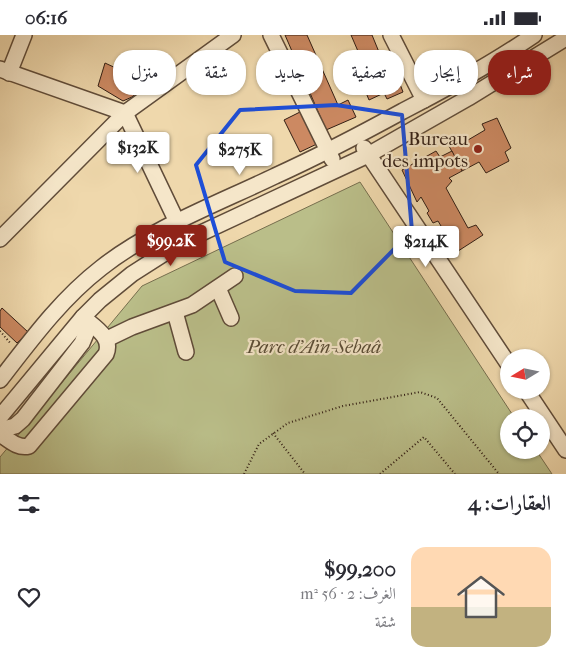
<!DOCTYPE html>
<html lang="ar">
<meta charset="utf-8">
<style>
:root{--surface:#fff;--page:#f2f2f3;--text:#2b2b33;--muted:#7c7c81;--line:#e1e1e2;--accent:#8f2418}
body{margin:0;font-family:"IM FELL French Canon",Amiri,serif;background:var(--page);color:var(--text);direction:rtl;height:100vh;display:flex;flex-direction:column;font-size:19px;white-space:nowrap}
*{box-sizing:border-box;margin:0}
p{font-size:16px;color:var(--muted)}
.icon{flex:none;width:28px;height:28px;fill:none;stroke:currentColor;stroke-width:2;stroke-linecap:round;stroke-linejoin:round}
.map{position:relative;height:439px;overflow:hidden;direction:ltr}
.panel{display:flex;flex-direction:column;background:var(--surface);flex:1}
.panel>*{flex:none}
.hud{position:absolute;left:15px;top:15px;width:536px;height:45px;direction:rtl;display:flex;gap:10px}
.needle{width:32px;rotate:260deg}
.controls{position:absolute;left:500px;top:314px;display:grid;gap:10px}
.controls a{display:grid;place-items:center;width:50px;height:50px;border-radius:50%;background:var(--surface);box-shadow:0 1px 4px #0004;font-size:25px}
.price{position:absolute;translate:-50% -42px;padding:0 11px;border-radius:5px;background:#fff;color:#222;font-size:16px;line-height:32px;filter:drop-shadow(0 1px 2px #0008)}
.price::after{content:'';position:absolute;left:50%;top:30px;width:15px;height:11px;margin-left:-8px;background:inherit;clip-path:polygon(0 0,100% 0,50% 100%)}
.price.selected{background:var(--accent);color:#fff}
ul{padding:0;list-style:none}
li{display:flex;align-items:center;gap:15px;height:125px;padding:0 15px}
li+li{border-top:1px solid var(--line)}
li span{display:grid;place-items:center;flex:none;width:140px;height:100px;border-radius:15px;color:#555}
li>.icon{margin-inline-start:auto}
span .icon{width:60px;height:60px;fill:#fffc;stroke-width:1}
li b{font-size:21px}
h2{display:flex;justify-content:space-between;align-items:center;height:60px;padding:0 15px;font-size:21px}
.pill{padding:0 18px;border-radius:20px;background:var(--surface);box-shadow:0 1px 4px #0004;font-size:18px;line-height:45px}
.pill.selected{background:var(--accent);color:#fff}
.status{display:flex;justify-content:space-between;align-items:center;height:35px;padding:0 25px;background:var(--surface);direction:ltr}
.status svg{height:14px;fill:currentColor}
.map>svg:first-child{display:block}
</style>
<div class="status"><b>06:16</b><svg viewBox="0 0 49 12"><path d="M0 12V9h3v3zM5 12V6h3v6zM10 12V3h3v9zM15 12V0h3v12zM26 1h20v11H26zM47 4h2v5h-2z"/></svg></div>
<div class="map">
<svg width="566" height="439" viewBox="0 0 566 439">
<rect width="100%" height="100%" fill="#efd8ac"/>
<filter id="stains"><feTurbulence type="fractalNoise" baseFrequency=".004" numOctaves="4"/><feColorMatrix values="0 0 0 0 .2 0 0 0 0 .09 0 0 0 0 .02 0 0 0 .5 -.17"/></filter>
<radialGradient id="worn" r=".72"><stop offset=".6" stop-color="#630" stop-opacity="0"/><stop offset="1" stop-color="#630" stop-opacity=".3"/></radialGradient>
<!-- green -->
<polygon fill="#babe89" stroke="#766e4e" points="360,147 514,382 509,382 509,415 536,415 552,439 0,439 0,422 142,251"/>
<!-- building -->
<g fill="#cc8962" stroke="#311d13">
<polygon points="285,0 307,0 338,70 348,65 356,82 326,95"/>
<polygon points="351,0 372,0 388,39 395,36 403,57 387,64 384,58 369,65 362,48 370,44"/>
<polygon points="145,21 169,31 132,62 123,66 98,51 105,28 118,34 135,30"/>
<polygon points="302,76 319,108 300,117 284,85"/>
<polygon points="497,83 511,113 505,117 509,126 486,138 479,127 462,136 448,109 462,100 468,105 485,95 482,89"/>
<polygon points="436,116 440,122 452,116 462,136 449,143 452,146 446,153 468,193 476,190 483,200 455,218 449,209 450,206 438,186 433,188 427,178 429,176 421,162 417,167 402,135"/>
<polygon points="2,273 28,297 17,308 0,292 0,276"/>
</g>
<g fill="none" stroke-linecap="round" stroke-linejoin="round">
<defs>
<g id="minor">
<polyline points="271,0 332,124"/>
<polyline points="391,0 424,65"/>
<polyline points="0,34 125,78 177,187"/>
<polyline points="9,38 24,0"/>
<polyline points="364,113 509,330"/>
<polyline points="0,204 125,78 233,0"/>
<polyline points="218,253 231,283"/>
<polyline points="175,277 186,317"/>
<polyline points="107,304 132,292 192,270 235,241"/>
<path d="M0 345C31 305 61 264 101 233 150 194 219 168 275 141 319 121 361 99 403 76 448 53 493 28 534 0"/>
<polyline points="526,355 566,415"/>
<polyline points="0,382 83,282 100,265 132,239 182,207 368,120 468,63 566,3"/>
<polyline points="0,395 15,391 23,384 82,308 87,296 87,285"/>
<path d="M0 399C9 405 18 414 29 411L106 319C113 302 94 292 83 282"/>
</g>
</defs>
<!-- minor casing -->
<use href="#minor" stroke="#604c39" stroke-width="18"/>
<!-- path -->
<g stroke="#311d13" stroke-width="2" stroke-dasharray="1 2.5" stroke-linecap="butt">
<polyline points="0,296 11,309"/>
<polyline points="273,398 305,439"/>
<polyline points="244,439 259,409 288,388 343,371 420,357 437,363 499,439"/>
<polyline points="380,439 424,402 455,439"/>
</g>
<!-- minor -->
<use href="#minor" stroke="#f5e6c9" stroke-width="15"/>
</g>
<!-- marked area -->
<path fill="none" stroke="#1d4ed8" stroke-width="4" stroke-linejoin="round" d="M336 70 402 80 412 196 351 258 295 256 225 227 196 130 240 75Z"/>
<!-- markers -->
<circle fill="#8f2418" stroke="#f5e6c9" stroke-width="2" cx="478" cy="114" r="5"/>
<g text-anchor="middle" stroke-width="4.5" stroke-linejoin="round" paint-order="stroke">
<!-- poi labels -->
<g font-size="19" fill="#311d13" stroke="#f5e6c9" text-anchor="end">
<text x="468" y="110">Bureau<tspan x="468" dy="22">des impots</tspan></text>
</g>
<!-- park labels -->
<g font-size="19" font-style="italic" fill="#5a4d36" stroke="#f5e6c9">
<text x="314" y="318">Parc d'Aïn-Sebaâ</text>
</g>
</g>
<rect width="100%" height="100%" filter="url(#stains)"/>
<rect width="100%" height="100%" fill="url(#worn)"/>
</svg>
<div class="controls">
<a><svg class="needle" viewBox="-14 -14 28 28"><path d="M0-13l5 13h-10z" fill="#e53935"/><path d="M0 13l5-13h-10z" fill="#7c7c81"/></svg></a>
<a><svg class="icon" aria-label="locate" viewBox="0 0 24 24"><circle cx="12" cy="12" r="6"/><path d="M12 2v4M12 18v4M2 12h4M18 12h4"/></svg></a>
</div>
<b class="price" style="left:138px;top:139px">$132K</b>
<b class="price" style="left:240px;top:141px">$275K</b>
<b class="price selected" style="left:171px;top:232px">$99.2K</b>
<b class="price" style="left:426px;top:233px">$214K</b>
<div class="hud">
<a class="pill selected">شراء</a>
<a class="pill">إيجار</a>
<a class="pill">تصفية</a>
<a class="pill">جديد</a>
<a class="pill">شقة</a>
<a class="pill">منزل</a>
</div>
</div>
<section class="panel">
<h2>العقارات: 4<svg class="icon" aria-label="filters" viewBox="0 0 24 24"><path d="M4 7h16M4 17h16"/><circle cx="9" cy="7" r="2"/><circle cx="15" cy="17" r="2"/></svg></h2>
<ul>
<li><span style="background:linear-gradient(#ffd9b3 60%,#c2b280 0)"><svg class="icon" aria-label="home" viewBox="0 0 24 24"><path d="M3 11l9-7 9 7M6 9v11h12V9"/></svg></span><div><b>$99,200</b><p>الغرف: 2 · 56 m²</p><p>شقة</p></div><svg class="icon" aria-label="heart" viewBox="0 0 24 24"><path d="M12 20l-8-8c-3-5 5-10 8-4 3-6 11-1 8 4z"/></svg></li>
</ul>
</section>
